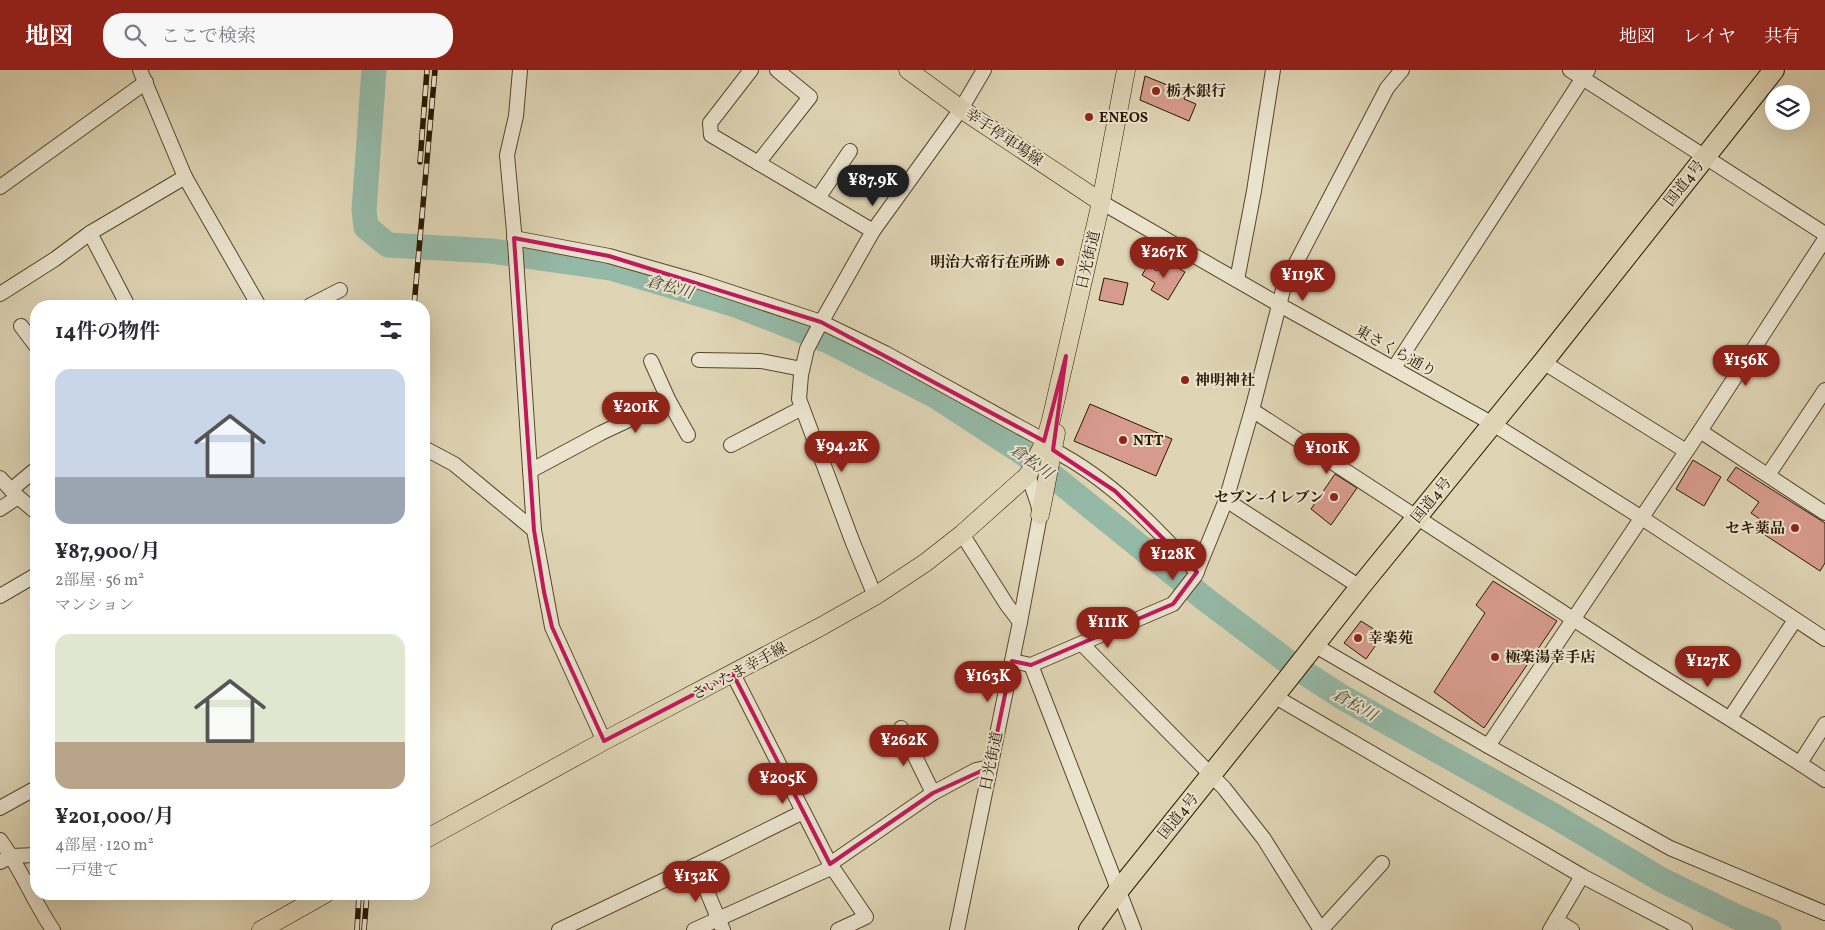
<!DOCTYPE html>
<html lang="ja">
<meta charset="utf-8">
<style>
:root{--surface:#fff;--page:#f7f7f7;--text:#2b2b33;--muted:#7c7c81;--accent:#8f2418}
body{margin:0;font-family:Vollkorn,"Noto Serif JP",serif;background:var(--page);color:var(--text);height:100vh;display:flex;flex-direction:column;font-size:19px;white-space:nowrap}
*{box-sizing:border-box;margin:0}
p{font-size:16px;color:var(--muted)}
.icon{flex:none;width:28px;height:28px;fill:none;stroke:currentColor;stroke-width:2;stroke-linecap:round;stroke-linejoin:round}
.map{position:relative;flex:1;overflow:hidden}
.sheet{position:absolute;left:30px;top:230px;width:400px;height:600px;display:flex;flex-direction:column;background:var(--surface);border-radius:20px;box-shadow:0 5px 20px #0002}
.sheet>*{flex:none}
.buttons{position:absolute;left:1765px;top:15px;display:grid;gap:10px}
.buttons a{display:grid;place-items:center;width:45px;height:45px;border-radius:50%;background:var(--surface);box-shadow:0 5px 20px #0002;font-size:25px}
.price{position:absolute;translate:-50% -42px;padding:0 11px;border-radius:18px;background:var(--accent);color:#fff;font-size:16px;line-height:32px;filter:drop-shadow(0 1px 2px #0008)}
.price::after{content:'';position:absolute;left:50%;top:30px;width:15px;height:11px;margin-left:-8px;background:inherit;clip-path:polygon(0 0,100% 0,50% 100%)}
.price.selected{background:#222;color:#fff}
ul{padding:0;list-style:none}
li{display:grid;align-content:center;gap:10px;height:265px;padding:0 25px}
li span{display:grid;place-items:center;height:155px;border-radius:15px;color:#555}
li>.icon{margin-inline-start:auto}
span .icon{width:90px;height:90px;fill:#fffc;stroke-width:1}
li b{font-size:21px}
h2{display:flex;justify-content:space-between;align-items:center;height:60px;padding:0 25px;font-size:21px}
header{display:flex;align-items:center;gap:30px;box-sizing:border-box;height:70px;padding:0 25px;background:var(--accent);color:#fff}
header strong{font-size:24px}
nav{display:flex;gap:28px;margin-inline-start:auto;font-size:18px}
.search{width:350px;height:45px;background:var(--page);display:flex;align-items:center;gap:12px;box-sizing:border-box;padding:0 18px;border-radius:20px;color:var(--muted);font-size:19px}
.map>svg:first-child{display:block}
</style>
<header>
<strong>地図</strong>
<div class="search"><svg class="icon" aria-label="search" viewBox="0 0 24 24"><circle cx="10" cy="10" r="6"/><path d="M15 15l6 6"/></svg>ここで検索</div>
<nav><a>地図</a><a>レイヤ</a><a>共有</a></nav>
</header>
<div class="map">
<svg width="1825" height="860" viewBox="0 0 1825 860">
<rect width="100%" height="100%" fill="#dfd5b5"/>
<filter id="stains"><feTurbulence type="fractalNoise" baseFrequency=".004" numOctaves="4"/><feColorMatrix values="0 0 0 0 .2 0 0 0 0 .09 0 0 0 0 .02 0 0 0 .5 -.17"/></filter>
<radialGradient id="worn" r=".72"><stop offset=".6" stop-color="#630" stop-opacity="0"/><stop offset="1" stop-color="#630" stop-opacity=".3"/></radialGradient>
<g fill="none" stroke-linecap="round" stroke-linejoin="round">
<!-- river -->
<polyline stroke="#95b9a7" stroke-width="25" points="374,0 364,140 366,157 388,175 491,181 611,198 736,235 828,271 937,327 1029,387 1205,529 1291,594 1342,627 1556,747 1660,809 1737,847 1769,860"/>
</g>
<!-- building -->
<g fill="#d79b8d" stroke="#2a1700">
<polygon points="1145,6 1187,23 1184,29 1196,34 1189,51 1140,30"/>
<polygon points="1164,190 1185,202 1168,230 1151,220 1155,213 1142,205 1148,195 1157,201"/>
<polygon points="1104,208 1128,213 1123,235 1099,230"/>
<polygon points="1090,334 1172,369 1156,406 1074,371"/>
<polygon points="1693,390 1721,407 1704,436 1676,419"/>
<polygon points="1736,397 1825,453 1825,493 1820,501 1762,463 1767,454 1751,443 1759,432 1727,410"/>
<polygon points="1335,404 1357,418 1331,455 1311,439"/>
<polygon points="1493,511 1557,551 1484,658 1434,622 1485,543 1476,535"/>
<polygon points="1361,551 1383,565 1366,589 1344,573"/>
</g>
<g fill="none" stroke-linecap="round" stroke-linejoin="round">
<defs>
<g id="minor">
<polyline points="140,0 185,107 259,236"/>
<polyline points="520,0 516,46 507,85 515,172 534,460 552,557 604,671"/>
<polyline points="751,0 710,53 711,65 873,161"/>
<polyline points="1570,0 1825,164"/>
<polyline points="758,93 810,27 777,0"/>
<polyline points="0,117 146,12"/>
<polyline points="818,128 850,81"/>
<polyline points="1101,132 1278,234 1493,354 1642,448 1825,569"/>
<polyline points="90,163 128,236"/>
<polyline points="514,168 609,186 700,212 821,252 885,283 1045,371"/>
<polyline points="1237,210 1254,121 1273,0"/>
<polyline points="0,224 55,189 90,163 185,107"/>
<polyline points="309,236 340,220"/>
<polyline points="21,256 36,276"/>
<polyline points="699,290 761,291 802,299"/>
<polyline points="1543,292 1686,381"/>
<polyline points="1394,298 1588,0"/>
<polyline points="669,331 688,365"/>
<path d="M1252 340C1380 422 1506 506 1633 588 1697 629 1762 668 1825 710"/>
<polyline points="1700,361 1825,443"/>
<polyline points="731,375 802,338"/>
<polyline points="424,378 454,394 534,460"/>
<path d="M1053 380C1110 409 1154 456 1197 502"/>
<polyline points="530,401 601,363 669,331 651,291"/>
<polyline points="1768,405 1825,320"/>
<polyline points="0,408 18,427 36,442"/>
<polyline points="11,420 36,399"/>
<polyline points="1226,430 1360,517"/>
<polyline points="0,439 18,427"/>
<polyline points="962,464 1007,535 1020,552"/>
<polyline points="0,526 36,505"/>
<polyline points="875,526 853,473 799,329 801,305 807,279 818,258 873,161 961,39 984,0"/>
<polyline points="1082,574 1224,718 1264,769 1321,860"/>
<polyline points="1314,575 1488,676 1700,361 1825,169"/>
<polyline points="1012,591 1031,595 1173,534 1195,506 1226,430 1252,340 1284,216 1387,18 1402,0"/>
<polyline points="1031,595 1134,860"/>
<polyline points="733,604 830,794 866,847 838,860"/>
<polyline points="1274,626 1582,806 1685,860"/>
<polyline points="1730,648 1795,550"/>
<polyline points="901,658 933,723"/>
<polyline points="1488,676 1670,778 1825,843"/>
<polyline points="1800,693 1825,654"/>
<polyline points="0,738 36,718"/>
<path d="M0 770C21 798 33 831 53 860"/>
<polyline points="0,792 12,786 36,785"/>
<polyline points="830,794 933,723 976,700 990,697"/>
<polyline points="696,795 723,860"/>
<polyline points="1556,850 1572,860"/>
<polyline points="559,860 696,795 803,742"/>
<polyline points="694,860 833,797"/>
<polyline points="957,860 1020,552 1040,445 1038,434 1028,405"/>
<polyline points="1321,860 1382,793"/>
<polyline points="1550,860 1582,806"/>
</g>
<g id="major">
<polyline points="908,0 961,39 1101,132"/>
<polyline points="1040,445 1056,363"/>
<polyline points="424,770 604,671 822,556 875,526 925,493 962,464 1028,405 1045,371 1051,350 1101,132 1126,0"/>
<polyline points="261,860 325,824"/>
</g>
<polyline id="highway" points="1089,860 1118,821 1287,610 1360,517 1543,292 1774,0"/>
</defs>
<!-- minor casing -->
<use href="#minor" stroke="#57462d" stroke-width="16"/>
<!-- major casing -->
<use href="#major" stroke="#2a1700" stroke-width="19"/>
<!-- highway casing -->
<use href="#highway" stroke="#2a1700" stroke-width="22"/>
<!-- minor -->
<use href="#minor" stroke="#eae4cf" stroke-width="14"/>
<!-- major -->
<use href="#major" stroke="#dfd5b5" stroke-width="18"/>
<!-- highway -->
<use href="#highway" stroke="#dfd5b5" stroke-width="20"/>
<defs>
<g id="rail">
<polyline points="420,92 427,0"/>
<polyline points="414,236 435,0"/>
<polyline points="357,860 359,824"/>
<polyline points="364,860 367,824"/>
</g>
</defs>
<!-- rail casing -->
<use href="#rail" stroke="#2a1700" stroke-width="5.5"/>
<!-- rail -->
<use href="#rail" stroke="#eae4cf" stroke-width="4" stroke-dasharray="11" stroke-linecap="butt"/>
</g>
<!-- marked area -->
<path fill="none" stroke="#c2185b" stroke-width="4" stroke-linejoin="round" d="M514 168 609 186 821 252 1044 371 1066 286 1053 380 1115 421 1197 502 1173 534 1031 595 1012 591 990 697 933 723 830 794 733 604 604 671 552 557 544 522 534 460Z"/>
<!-- markers -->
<g fill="#8f2418" stroke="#eae4cf" stroke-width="2">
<circle cx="1156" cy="21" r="5"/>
<circle cx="1089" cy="47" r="5"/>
<circle cx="1060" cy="192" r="5"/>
<circle cx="1185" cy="310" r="5"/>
<circle cx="1123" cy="370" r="5"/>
<circle cx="1334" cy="427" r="5"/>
<circle cx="1795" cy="458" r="5"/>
<circle cx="1358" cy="568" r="5"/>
<circle cx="1495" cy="587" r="5"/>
</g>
<g text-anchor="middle" stroke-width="4" stroke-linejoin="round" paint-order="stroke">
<!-- poi labels -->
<g font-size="15" font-weight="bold" fill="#2a1700" stroke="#eae4cf" text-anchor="start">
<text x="1166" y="26">栃木銀行</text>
<text x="1099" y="52">ENEOS</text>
<text x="1050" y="197" text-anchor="end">明治大帝行在所跡</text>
<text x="1195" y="315">神明神社</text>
<text x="1133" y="375">NTT</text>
<text x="1324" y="432" text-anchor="end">セブン-イレブン</text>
<text x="1785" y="463" text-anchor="end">セキ薬品</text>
<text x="1368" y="573">幸楽苑</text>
<text x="1505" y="592">極楽湯幸手店</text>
</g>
<!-- street labels -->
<g font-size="15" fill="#2a1700" stroke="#eae4cf">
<text transform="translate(1004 67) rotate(34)" y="5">幸手停車場線</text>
<text transform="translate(1684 113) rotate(-52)" y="5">国道4号</text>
<text transform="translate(1088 190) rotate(-77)" y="5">日光街道</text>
<text transform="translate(1396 281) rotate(29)" y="5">東さくら通り</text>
<text transform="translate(1431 430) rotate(-51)" y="5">国道4号</text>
<text transform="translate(739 601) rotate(-28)" y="5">さいたま幸手線</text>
<text transform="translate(991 691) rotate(-78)" y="5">日光街道</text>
<text transform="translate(1178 746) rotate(-51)" y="5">国道4号</text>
</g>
<!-- water labels -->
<g font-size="16" font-style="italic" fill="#4a4832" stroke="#eae4cf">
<text transform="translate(670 216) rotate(16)" y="6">倉松川</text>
<text transform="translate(1032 391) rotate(36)" y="6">倉松川</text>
<text transform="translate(1355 634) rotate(30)" y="6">倉松川</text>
</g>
</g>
<rect width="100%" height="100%" filter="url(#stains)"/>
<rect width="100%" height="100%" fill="url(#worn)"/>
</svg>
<div class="buttons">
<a><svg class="icon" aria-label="layers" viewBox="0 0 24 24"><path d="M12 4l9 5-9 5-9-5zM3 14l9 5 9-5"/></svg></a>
</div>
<b class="price selected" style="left:873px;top:137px">¥87.9K</b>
<b class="price" style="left:1164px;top:209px">¥267K</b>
<b class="price" style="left:1303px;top:232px">¥119K</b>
<b class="price" style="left:1746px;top:317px">¥156K</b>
<b class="price" style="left:636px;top:364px">¥201K</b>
<b class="price" style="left:842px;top:403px">¥94.2K</b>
<b class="price" style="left:1327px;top:405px">¥101K</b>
<b class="price" style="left:1173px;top:511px">¥128K</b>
<b class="price" style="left:1108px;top:579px">¥111K</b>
<b class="price" style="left:1708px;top:618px">¥127K</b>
<b class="price" style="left:988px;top:633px">¥163K</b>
<b class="price" style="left:904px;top:697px">¥262K</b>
<b class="price" style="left:783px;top:735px">¥205K</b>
<b class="price" style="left:696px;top:833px">¥132K</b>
<section class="sheet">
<h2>14件の物件<svg class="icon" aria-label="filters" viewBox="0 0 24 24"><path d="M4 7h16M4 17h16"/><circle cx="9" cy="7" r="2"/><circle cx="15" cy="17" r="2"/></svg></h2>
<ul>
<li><span style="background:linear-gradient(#c9d6e8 70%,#9aa5b1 0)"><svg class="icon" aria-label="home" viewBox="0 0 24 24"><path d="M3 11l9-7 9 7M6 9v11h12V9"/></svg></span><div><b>¥87,900/月</b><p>2部屋 · 56 m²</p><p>マンション</p></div></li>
<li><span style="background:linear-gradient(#dfe7d0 70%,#b9a48a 0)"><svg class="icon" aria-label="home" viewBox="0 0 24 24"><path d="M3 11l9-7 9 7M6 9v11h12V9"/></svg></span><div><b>¥201,000/月</b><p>4部屋 · 120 m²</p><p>一戸建て</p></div></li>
</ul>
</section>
</div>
